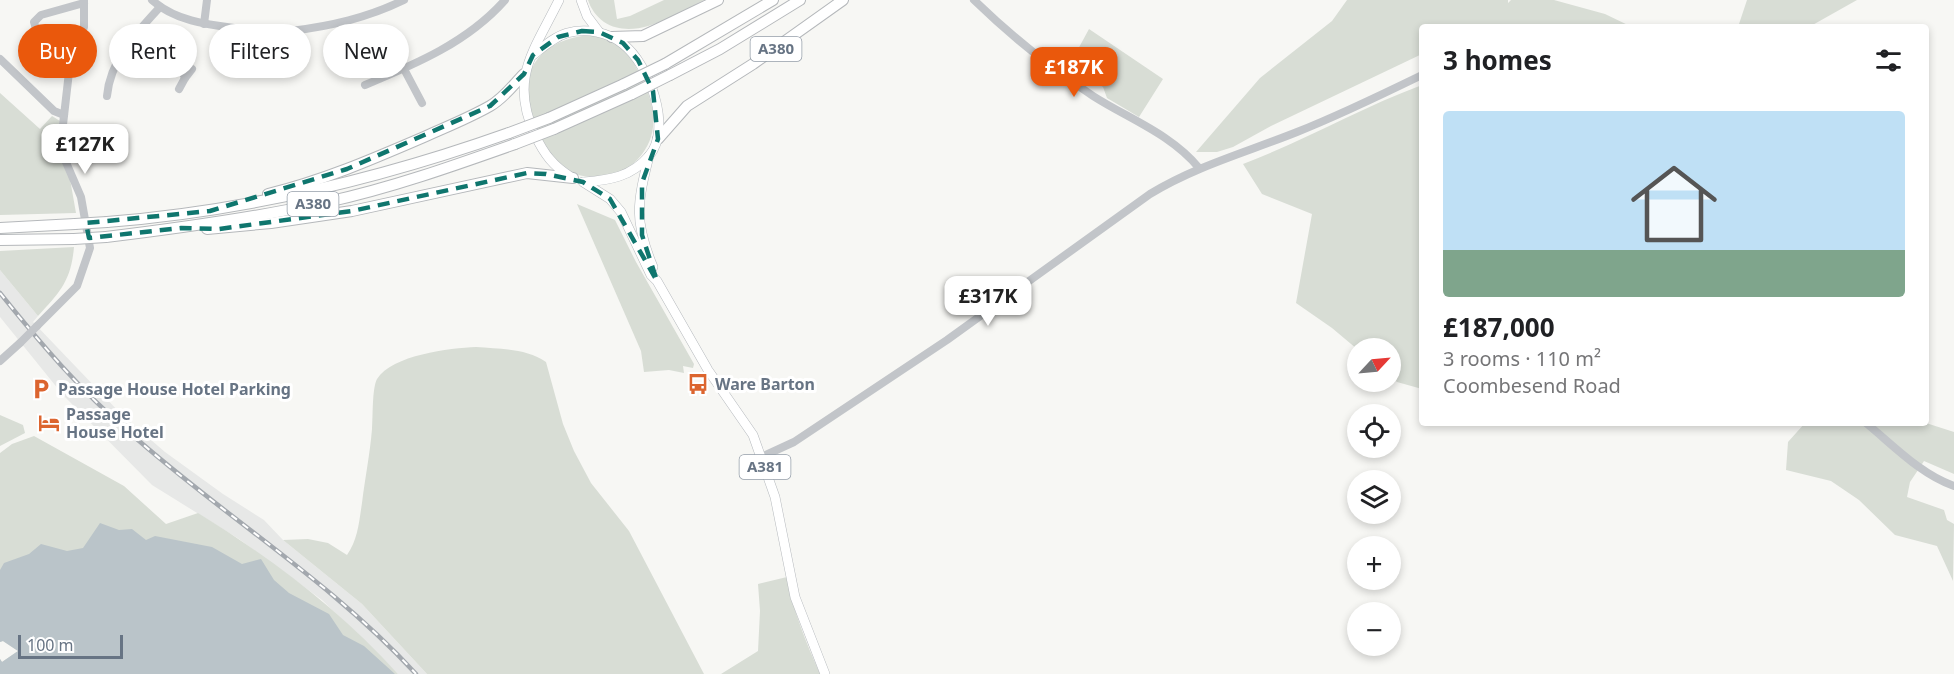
<!DOCTYPE html>
<meta charset="utf-8">
<style>
:root{--surface:#fff;--page:#f6f6f6;--text:#202124;--muted:#757577;--accent:#ea580c}
body{margin:0;font-family:"Noto Sans",sans-serif;background:var(--page);color:var(--text);height:100vh;display:flex;flex-direction:column;font-size:22px;white-space:nowrap}
*{box-sizing:border-box;margin:0}
p{font-size:20px;color:var(--muted)}
.icon{flex:none;width:33px;height:33px;fill:none;stroke:currentColor;stroke-width:2;stroke-linecap:round;stroke-linejoin:round}
.map{position:relative;flex:1;overflow:hidden}
.drawer{position:absolute;left:1419px;top:24px;width:510px;height:402px;display:flex;flex-direction:column;background:var(--surface);border-radius:6px;box-shadow:0 3px 9px #0003}
.drawer>*{flex:none}
.guide{position:absolute;left:18px;top:24px;width:570px;height:54px;display:flex;gap:12px}
.needle{width:39px;rotate:64deg}
.fabs{position:absolute;left:1347px;top:338px;display:grid;gap:12px}
.fabs a{display:grid;place-items:center;width:54px;height:54px;border-radius:50%;background:var(--surface);box-shadow:0 3px 9px #0003;font-size:30px}
.scale{position:absolute;left:18px;bottom:15px;width:105px;box-sizing:border-box;padding-left:6px;border:3px solid #677484;border-top:0;font-size:16px;line-height:21px;white-space:nowrap;color:#677484;-webkit-text-stroke:4px #fff;paint-order:stroke}
.price{position:absolute;translate:-50% -51px;padding:0 14px;border-radius:12px;background:#fff;color:#222;font-size:20px;line-height:39px;filter:drop-shadow(0 2px 3px #0008)}
.price::after{content:'';position:absolute;left:50%;top:36px;width:18px;height:14px;margin-left:-9px;background:inherit;clip-path:polygon(0 0,100% 0,50% 100%)}
.price.current{background:var(--accent);color:#fff}
ul{padding:0;list-style:none}
li{display:grid;align-content:center;gap:12px;height:318px;padding:0 24px}
li span{display:grid;place-items:center;height:186px;border-radius:6px;color:#555}
li>.icon{margin-inline-start:auto}
span .icon{width:108px;height:108px;fill:#fffc;stroke-width:1}
li b{font-size:26px}
h2{display:flex;justify-content:space-between;align-items:center;height:72px;padding:0 24px;font-size:26px}
.chip{padding:0 21px;border-radius:27px;background:var(--surface);box-shadow:0 3px 9px #0003;font-size:21px;line-height:54px}
.chip.current{background:var(--accent);color:#fff}
.map>svg:first-child{display:block}
</style>
<div class="map">
<svg width="1954" height="674" viewBox="0 0 1954 674">
<rect width="100%" height="100%" fill="#f7f7f4"/>
<!-- built -->
<polygon fill="#e7e8e7" points="0,270 38,316 33,322 122,415 165,452 223,494 264,520 283,540 362,604 427,674 398,674 322,600 239,539 152,485 63,395 0,317"/>
<!-- green -->
<g fill="#d8ddd5">
<path d="M588 0H614L617 19 630 16 664 0H704C676 14 635 42 604 22 596 16 591 9 588 0Z"/>
<polygon points="1347,0 1508,0 1508,3 1511,0 1554,0 1605,14 1632,27 1422,27 1422,54 1271,126 1233,147 1217,152 1196,152 1260,78 1332,21"/>
<polygon points="1747,0 1857,0 1809,27 1738,27"/>
<polygon points="1089,29 1163,79 1139,117 1107,98 1103,87 1070,64"/>
<path d="M588 35C601 37 612 40 622 49 632 58 638 70 644 83 656 110 659 136 638 159 628 170 616 175 602 176 588 178 574 176 563 167 551 157 544 144 537 130 514 80 532 42 588 35Z"/>
<path d="M1422 85V389L1397 382 1391 376 1390 348 1357 349 1332 328 1296 303 1312 214 1262 194 1243 164C1304 141 1360 108 1422 85Z"/>
<polygon points="0,93 40,129 52,116 60,121 54,143 70,179 76,213 0,215"/>
<polygon points="577,204 615,220 636,262 694,364 693,368 683,366 684,373 669,370 644,372 641,351"/>
<path d="M74 247C71 281 60 292 38 316L0 270V251Z"/>
<path d="M476 347C500 349 526 348 546 362L563 424 574 451 591 483 629 531 704 674H427L362 604 283 540 308 539 328 543 347 555C358 539 359 522 362 503 365 478 370 454 372 429 373 417 372 388 377 379 392 355 450 348 476 347Z"/>
<polygon points="0,415 23,425 25,433 0,446"/>
<polygon points="1805,423 1926,423 1954,432 1954,474 1924,461 1910,482 1907,497 1944,510 1947,520 1954,524 1953,581 1937,546 1895,535 1859,500 1831,481 1786,470 1788,442"/>
<path d="M34 436 124 486 166 524 198 513C271 558 340 610 398 674H0V659L2 662 18 651 3 641 0 642V453L12 444Z"/>
<path d="M787 577C793 611 806 642 820 674H721L758 651 760 611 758 584Z"/>
</g>
<!-- water -->
<polygon fill="#bac4c9" points="100,523 119,530 132,529 146,540 155,536 212,547 242,564 261,559 274,580 289,593 329,614 343,635 364,646 395,674 0,674 0,659 2,662 18,651 3,641 0,642 0,570 4,563 29,554 41,544 67,551 83,548"/>
<g fill="none" stroke-linecap="round" stroke-linejoin="round">
<defs>
<g id="major">
<path d="M559 0C534 51 509 78 535 135 544 154 553 166 571 177"/>
<polyline points="581,0 587,16 599,32"/>
<path d="M533 55C543 47 554 37 567 33 587 28 608 32 623 44 649 64 673 128 649 156 631 177 610 180 584 182"/>
<path d="M649 156C637 204 634 221 653 267"/>
<polyline points="583,182 610,199 621,212 651,275 657,281 708,370 753,435 775,497 795,597 825,674"/>
</g>
<g id="highway">
<polyline points="612,37 643,36 718,0"/>
<polyline points="665,64 773,0"/>
<polyline points="670,75 720,49 800,0"/>
<polyline points="549,118 624,84"/>
<polyline points="554,129 632,94"/>
<polyline points="658,139 687,106 753,64 843,0"/>
<path d="M268 194C322 181 373 159 424 137 446 127 469 118 490 106 504 98 513 85 524 74"/>
<path d="M107 222C246 211 377 180 509 133"/>
<polyline points="0,228 75,224"/>
<polyline points="207,229 271,223 352,211 527,173 573,178"/>
<path d="M106 237C180 228 254 218 327 202 391 188 453 166 515 144"/>
<polyline points="0,240 74,239"/>
</g>
</defs>
<!-- major casing -->
<use href="#major" stroke="#b5b9bd" stroke-width="10"/>
<!-- highway casing -->
<use href="#highway" stroke="#b5b8bb" stroke-width="12"/>
<!-- minor -->
<g stroke="#c2c5c9" stroke-width="8">
<path d="M152 0C176 22 211 25 242 29"/>
<path d="M974 0C1010 35 1051 68 1093 96 1129 119 1171 134 1199 168"/>
<polyline points="204,24 207,0"/>
<path d="M291 31C331 26 367 18 404 0"/>
<polyline points="135,37 156,55 182,70 185,78 179,89"/>
<polyline points="0,59 54,111 64,115"/>
<polyline points="404,69 422,103"/>
<polyline points="69,72 38,36 34,22 41,15 84,3"/>
<polyline points="185,78 192,69"/>
<path d="M365 85C416 64 468 42 505 0"/>
<path d="M107 96C110 60 136 33 160 7"/>
<polyline points="37,326 77,286 90,248 81,197 62,153 61,142 69,72 84,27 84,0"/>
<polyline points="0,361 20,343"/>
<path d="M1866 423C1893 445 1920 474 1954 486"/>
<path d="M761 457 794 442 947 340 1150 194C1196 166 1247 152 1297 132 1340 115 1381 95 1422 75"/>
</g>
<!-- major -->
<use href="#major" stroke="#fff" stroke-width="9"/>
<!-- highway -->
<use href="#highway" stroke="#fff" stroke-width="10"/>
<defs>
<path id="rail" d="M0 293C40 343 81 391 130 433 223 516 331 581 416 674"/>
</defs>
<!-- rail casing -->
<use href="#rail" stroke="#a3a8ae" stroke-width="4.5"/>
<!-- rail -->
<use href="#rail" stroke="#fff" stroke-width="2" stroke-dasharray="7" stroke-linecap="butt"/>
<defs>
<g id="highway-bridge">
<polyline points="624,84 665,64"/>
<polyline points="632,94 670,75"/>
<polyline points="509,133 549,118"/>
<polyline points="515,144 554,129"/>
<polyline points="75,224 107,222"/>
<polyline points="74,239 106,237"/>
</g>
</defs>
<!-- highway-bridge casing -->
<use href="#highway-bridge" stroke="#b5b8bb" stroke-width="12" stroke-linecap="butt"/>
<!-- minor-bridge -->
<polyline stroke="#c2c5c9" stroke-width="8" points="20,343 37,326"/>
<!-- highway-bridge -->
<use href="#highway-bridge" stroke="#fff" stroke-width="10"/>
</g>
<!-- marked area -->
<path fill="none" stroke="#0f766e" stroke-width="4.5" stroke-dasharray="12 8" stroke-linejoin="round" d="M582 31 599 32 623 43 638 60 653 91 658 139 642 183V235L657 281 610 199 583 182 546 174 527 173 352 211 219 229 181 228 89 238 86 223 210 211 347 169 490 106 524 74 533 55 558 37Z"/>
<!-- icons -->
<defs>
<symbol id="bus-bare" viewBox="-9 -9 18 18"><path d="M-5-6H5V4H4V6H2V4H-2V6H-4V4H-5ZM-3.5-4V0h7V-4ZM-3.5 1.2v1.5H-2V1.2ZM2 1.2v1.5H3.5V1.2Z" fill="#dc652f" stroke="#fff" stroke-width="2.5" paint-order="stroke"/></symbol>
<symbol id="parking-bare" viewBox="-9 -9 18 18"><path d="M-3.5-5.5H1a3.5 3.5 0 0 1 0 7H-1V5.5H-3.5ZM-1-3.4V-.6H.8a1.4 1.4 0 0 0 0-2.8Z" fill="#dc652f" stroke="#fff" stroke-width="2.5" paint-order="stroke"/></symbol>
<symbol id="hotel-bare" viewBox="-9 -9 18 18"><path d="M-6-4.5h1.5V1H6V5H4.5V3h-9V5H-6ZM-4 0a1.8 1.8 0 1 1 3.6 0ZM.5 0V-2.5h3Q6-2.5 6 0Z" fill="#dc652f" stroke="#fff" stroke-width="2.5" paint-order="stroke"/></symbol>
</defs>
<g fill-rule="evenodd">
<use href="#bus-bare" x="683" y="369" width="30" height="30"/>
<use href="#parking-bare" x="26" y="374" width="30" height="30"/>
<use href="#hotel-bare" x="34" y="408" width="30" height="30"/>
</g>
<g text-anchor="middle" stroke-width="6" stroke-linejoin="round" paint-order="stroke">
<!-- shield labels -->
<g fill="#fff" stroke="#959ea9" stroke-width="1.5">
<rect x="750.5" y="37" width="51" height="24" rx="4.5"/>
<rect x="287.5" y="192" width="51" height="24" rx="4.5"/>
<rect x="739.5" y="455" width="51" height="24" rx="4.5"/>
</g>
<g font-size="15" font-weight="bold" fill="#677484">
<text x="776" y="54">A380</text>
<text x="313" y="209">A380</text>
<text x="765" y="472">A381</text>
</g>
<!-- poi labels -->
<g font-size="16" font-weight="bold" fill="#677484" stroke="#fff" text-anchor="start">
<text x="715" y="390">Ware Barton</text>
<text x="58" y="395">Passage House Hotel Parking</text>
<text x="66" y="420">Passage<tspan x="66" dy="18">House Hotel</tspan></text>
</g>
</g>
</svg>
<div class="fabs">
<a><svg class="needle" viewBox="-14 -14 28 28"><path d="M0-13l5 13h-10z" fill="#e53935"/><path d="M0 13l5-13h-10z" fill="#757577"/></svg></a>
<a><svg class="icon" aria-label="locate" viewBox="0 0 24 24"><circle cx="12" cy="12" r="6"/><path d="M12 2v4M12 18v4M2 12h4M18 12h4"/></svg></a>
<a><svg class="icon" aria-label="layers" viewBox="0 0 24 24"><path d="M12 4l9 5-9 5-9-5zM3 14l9 5 9-5"/></svg></a>
<a>+</a>
<a>−</a>
</div>
<div class="scale">100 m</div>
<b class="price current" style="left:1074px;top:98px">£187K</b>
<b class="price" style="left:85px;top:175px">£127K</b>
<b class="price" style="left:988px;top:327px">£317K</b>
<div class="guide">
<a class="chip current">Buy</a>
<a class="chip">Rent</a>
<a class="chip">Filters</a>
<a class="chip">New</a>
</div>
<section class="drawer">
<h2>3 homes<svg class="icon" aria-label="filters" viewBox="0 0 24 24"><path d="M4 7h16M4 17h16"/><circle cx="9" cy="7" r="2"/><circle cx="15" cy="17" r="2"/></svg></h2>
<ul>
<li><span style="background:linear-gradient(#bfe0f5 75%,#7fa58c 0)"><svg class="icon" aria-label="home" viewBox="0 0 24 24"><path d="M3 11l9-7 9 7M6 9v11h12V9"/></svg></span><div><b>£187,000</b><p>3 rooms · 110 m²</p><p>Coombesend Road</p></div></li>
</ul>
</section>
</div>
